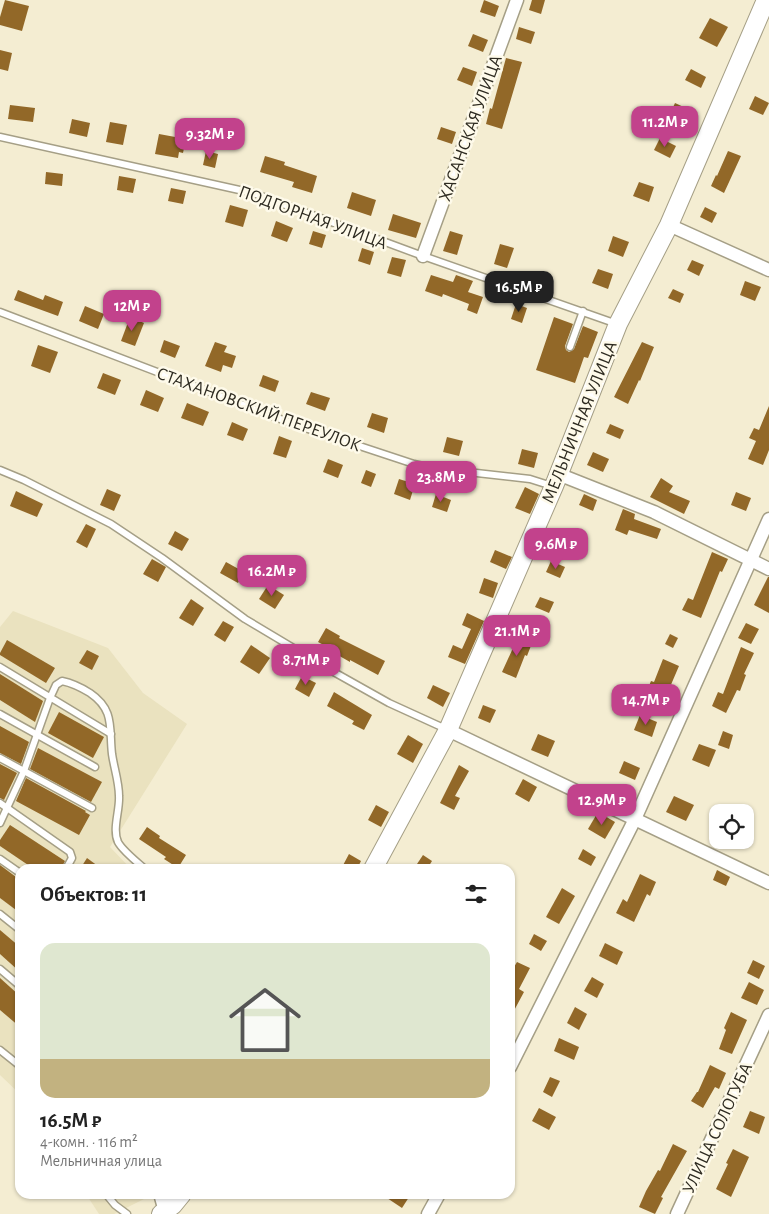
<!DOCTYPE html>
<html lang="ru">
<meta charset="utf-8">
<style>
:root{--surface:#fff;--page:#f6f6f6;--text:#222;--muted:#767676;--line:#e0e0e0;--accent:#c2428c}
body{margin:0;font-family:"Alegreya Sans",sans-serif;background:var(--page);color:var(--text);height:100vh;display:flex;flex-direction:column;font-size:19px;white-space:nowrap}
*{box-sizing:border-box;margin:0}
p{font-size:16px;color:var(--muted)}
.icon{flex:none;width:28px;height:28px;fill:none;stroke:currentColor;stroke-width:2;stroke-linecap:round;stroke-linejoin:round}
.map{position:relative;flex:1;overflow:hidden}
.panel{position:absolute;left:15px;top:864px;width:500px;height:335px;display:flex;flex-direction:column;background:var(--surface);border-radius:15px;box-shadow:0 1px 4px #0004}
.panel>*{flex:none}
.controls{position:absolute;left:709px;top:804px;display:grid;gap:10px}
.controls a{display:grid;place-items:center;width:45px;height:45px;border-radius:10px;background:var(--surface);box-shadow:0 1px 4px #0004;font-size:25px}
.price{position:absolute;translate:-50% -42px;padding:0 11px;border-radius:10px;background:var(--accent);color:#fff;font-size:16px;line-height:32px;filter:drop-shadow(0 1px 2px #0008)}
.price::after{content:'';position:absolute;left:50%;top:30px;width:15px;height:11px;margin-left:-8px;background:inherit;clip-path:polygon(0 0,100% 0,50% 100%)}
.price.selected{background:#222;color:#fff}
ul{padding:0;list-style:none}
li{display:grid;align-content:center;gap:10px;height:265px;padding:0 25px}
li+li{border-top:1px solid var(--line)}
li span{display:grid;place-items:center;height:155px;border-radius:15px;color:#555}
li>.icon{margin-inline-start:auto}
span .icon{width:90px;height:90px;fill:#fffc;stroke-width:1}
li b{font-size:21px}
h2{display:flex;justify-content:space-between;align-items:center;height:60px;padding:0 25px;font-size:21px}
.map>svg:first-child{display:block}
</style>
<div class="map">
<svg width="769" height="1214" viewBox="0 0 769 1214">
<rect width="100%" height="100%" fill="#f4edd2"/>
<!-- built -->
<g fill="#eae2bf">
<polygon points="13,611 108,648 143,693 187,724 110,847 131,869 20,869 20,1094 0,1075 0,627"/>
<polygon points="86,1194 154,1194 114,1214 99,1214"/>
</g>
<!-- building -->
<g fill="#926828">
<polygon points="5,0 29,6 22,31 0,25 0,17"/>
<polygon points="484,0 499,6 495,17 480,12"/>
<polygon points="532,0 545,0 541,14 529,10"/>
<polygon points="710,18 728,27 717,47 699,38"/>
<polygon points="519,27 535,32 531,44 516,39"/>
<polygon points="473,34 488,40 483,52 468,46"/>
<polygon points="0,50 12,53 8,71 0,69"/>
<polygon points="506,58 522,62 502,129 486,124 490,108 492,109"/>
<polygon points="463,67 477,72 472,86 457,80"/>
<polygon points="691,69 706,77 701,88 685,80"/>
<polygon points="755,96 769,103 763,115 749,109"/>
<polygon points="675,103 688,109 682,122 669,116"/>
<polygon points="10,105 35,108 33,122 8,119"/>
<polygon points="72,119 90,123 87,137 69,133"/>
<polygon points="110,122 127,125 123,145 106,142"/>
<polygon points="441,127 456,132 452,144 437,139"/>
<polygon points="159,134 186,139 183,153 179,152 178,158 155,154"/>
<polygon points="660,138 676,146 670,158 654,150"/>
<polygon points="206,151 218,154 215,168 203,165"/>
<polygon points="728,151 741,156 724,193 711,186 716,175 717,176"/>
<polygon points="265,156 285,162 284,165 317,176 312,193 292,187 294,182 260,172"/>
<polygon points="46,172 63,174 62,186 45,184"/>
<polygon points="119,176 136,179 133,193 117,190"/>
<polygon points="639,182 654,187 649,202 633,196"/>
<polygon points="171,188 186,191 183,204 168,201"/>
<polygon points="352,192 376,200 371,216 347,208"/>
<polygon points="230,205 248,210 243,227 225,222"/>
<polygon points="705,207 717,213 712,223 700,217"/>
<polygon points="393,214 421,223 416,238 388,230"/>
<polygon points="276,221 293,228 287,242 271,236"/>
<polygon points="313,231 326,235 322,248 309,244"/>
<polygon points="450,231 463,235 457,255 443,251"/>
<polygon points="613,236 629,242 623,257 608,251"/>
<polygon points="500,244 514,248 507,268 494,264"/>
<polygon points="362,248 374,252 370,265 358,261"/>
<polygon points="392,257 406,260 401,277 387,273"/>
<polygon points="692,260 704,265 699,276 687,270"/>
<polygon points="598,269 613,274 608,289 592,283"/>
<polygon points="431,275 453,282 456,275 473,281 468,292 483,297 477,314 467,310 469,304 443,294 442,297 425,291"/>
<polygon points="745,281 761,287 755,301 740,295"/>
<polygon points="673,289 684,294 680,303 668,298"/>
<polygon points="18,290 43,300 45,295 63,302 58,316 14,300"/>
<polygon points="516,304 527,308 522,323 511,319"/>
<polygon points="85,306 104,314 98,329 79,321"/>
<polygon points="130,317 144,323 135,346 121,341"/>
<polygon points="554,317 573,324 565,346 566,350 569,352 574,349 583,326 598,332 588,358 584,357 575,383 536,370"/>
<polygon points="164,340 180,346 175,358 160,352"/>
<polygon points="215,342 227,346 224,352 236,356 232,368 223,365 221,372 205,366"/>
<polygon points="642,342 654,347 640,381 639,380 628,404 614,397"/>
<polygon points="38,345 58,352 50,373 31,366"/>
<polygon points="103,373 121,380 115,395 97,388"/>
<polygon points="263,375 279,381 275,392 259,386"/>
<polygon points="146,390 164,398 158,412 140,405"/>
<polygon points="311,392 330,398 325,411 306,404"/>
<polygon points="187,403 209,412 203,426 181,418"/>
<polygon points="769,406 769,450 763,465 748,459 756,441 749,438 754,428 759,430"/>
<polygon points="372,413 388,418 384,433 367,427"/>
<polygon points="232,422 248,429 243,441 227,435"/>
<polygon points="610,424 624,430 620,439 606,433"/>
<polygon points="279,436 292,441 286,458 273,454"/>
<polygon points="447,437 463,441 459,456 443,452"/>
<polygon points="522,449 538,453 534,468 518,464"/>
<polygon points="593,452 609,459 603,472 587,465"/>
<polygon points="328,459 343,465 338,478 323,472"/>
<polygon points="366,470 376,474 371,487 361,483"/>
<polygon points="661,478 673,486 669,492 690,501 684,514 650,497"/>
<polygon points="399,479 415,484 410,500 394,494"/>
<polygon points="525,487 539,494 530,514 515,508"/>
<polygon points="107,489 121,495 114,511 100,505"/>
<polygon points="16,491 43,504 37,517 10,506"/>
<polygon points="736,492 751,498 746,511 731,505"/>
<polygon points="436,494 451,500 447,512 432,507"/>
<polygon points="584,494 597,500 593,511 579,505"/>
<polygon points="623,509 635,514 634,519 661,529 657,539 629,530 627,535 615,530"/>
<polygon points="86,524 96,529 87,548 76,542"/>
<polygon points="175,531 189,539 182,551 168,544"/>
<polygon points="495,550 512,557 506,569 490,562"/>
<polygon points="712,552 728,559 722,572 720,571 701,618 682,610 688,598 693,600"/>
<polygon points="152,559 166,567 158,582 143,574"/>
<polygon points="551,561 565,567 560,578 546,572"/>
<polygon points="226,562 244,572 238,583 220,573"/>
<polygon points="768,577 769,577 769,613 754,605"/>
<polygon points="484,578 498,583 493,598 479,593"/>
<polygon points="268,585 284,595 275,609 259,599"/>
<polygon points="540,597 554,602 549,613 535,607"/>
<polygon points="191,599 204,608 193,626 179,618"/>
<polygon points="467,613 484,621 465,664 448,657 453,645 462,649 471,629 462,625"/>
<polygon points="223,621 234,627 225,642 214,635"/>
<polygon points="746,623 759,629 751,644 738,638"/>
<polygon points="326,628 340,636 339,638 385,661 378,675 350,660 350,662 336,654 337,652 318,642"/>
<polygon points="670,634 678,638 673,648 665,644"/>
<polygon points="518,637 532,643 527,656 525,655 516,678 502,672"/>
<polygon points="7,640 55,668 46,683 0,655 0,653"/>
<polygon points="251,645 270,658 259,674 240,662"/>
<polygon points="741,647 754,653 744,674 746,675 740,691 737,690 726,713 712,706 718,692 723,694"/>
<polygon points="87,650 99,656 92,670 79,663"/>
<polygon points="663,659 679,666 664,701 646,693 651,681 654,682"/>
<polygon points="0,674 43,701 35,722 0,700"/>
<polygon points="302,676 316,683 309,697 295,689"/>
<polygon points="433,685 450,693 443,707 427,698"/>
<polygon points="334,692 372,715 364,730 352,724 354,721 327,706"/>
<polygon points="483,705 496,710 490,723 478,718"/>
<polygon points="59,712 104,737 93,758 48,733"/>
<polygon points="640,715 657,722 652,737 634,730"/>
<polygon points="0,726 29,742 21,764 0,753"/>
<polygon points="723,731 733,735 729,749 718,745"/>
<polygon points="538,734 555,741 548,757 531,750"/>
<polygon points="408,735 423,744 413,763 397,754"/>
<polygon points="699,744 716,750 709,767 692,760"/>
<polygon points="38,748 102,782 91,802 30,769"/>
<polygon points="624,761 640,768 635,780 619,773"/>
<polygon points="0,764 17,773 4,800 0,798"/>
<polygon points="459,765 469,771 455,796 460,798 454,810 440,803"/>
<polygon points="26,778 86,811 85,812 90,815 79,835 16,801"/>
<polygon points="523,779 537,787 529,802 515,794"/>
<polygon points="674,796 694,805 686,821 666,812"/>
<polygon points="376,805 389,812 381,827 368,820"/>
<polygon points="598,812 615,822 605,839 588,829"/>
<polygon points="10,825 65,861 61,869 34,869 0,846 0,840"/>
<polygon points="147,827 160,836 159,838 186,855 178,868 164,859 166,857 139,839"/>
<polygon points="583,849 596,857 591,866 578,859"/>
<polygon points="349,854 361,861 357,869 341,869"/>
<polygon points="423,855 432,861 427,869 417,864"/>
<polygon points="87,858 102,869 80,869"/>
<polygon points="0,865 20,880 20,913 0,898"/>
<polygon points="717,870 730,877 726,886 713,880"/>
<polygon points="640,874 656,882 650,896 647,894 634,922 616,913 623,899 627,902"/>
<polygon points="562,888 575,896 559,924 546,917"/>
<polygon points="0,930 20,947 20,972 0,954"/>
<polygon points="534,934 547,941 541,951 529,944"/>
<polygon points="605,943 623,952 617,965 599,956"/>
<polygon points="753,960 765,966 759,979 747,973"/>
<polygon points="517,962 530,968 519,989 524,992 510,1018 510,974"/>
<polygon points="592,977 604,984 597,998 584,991"/>
<polygon points="0,978 20,996 20,1027 0,1010"/>
<polygon points="749,982 764,990 757,1005 741,998"/>
<polygon points="575,1007 587,1014 579,1030 567,1023"/>
<polygon points="731,1012 747,1020 732,1054 719,1049 726,1030 724,1028"/>
<polygon points="559,1038 579,1047 574,1060 554,1051"/>
<polygon points="710,1065 726,1073 719,1089 715,1087 703,1108 691,1101 697,1092 698,1092"/>
<polygon points="550,1077 560,1081 552,1097 543,1092"/>
<polygon points="539,1108 556,1117 549,1130 532,1121"/>
<polygon points="750,1111 765,1117 759,1134 743,1127"/>
<polygon points="673,1144 687,1151 661,1197 663,1198 655,1214 639,1207 646,1191 658,1170 660,1171"/>
<polygon points="733,1149 749,1157 731,1197 716,1189 728,1164 726,1163"/>
<polygon points="381,1194 411,1194 402,1208"/>
</g>
<g fill="none" stroke-linecap="round" stroke-linejoin="round">
<defs>
<g id="lane">
<polyline points="0,137 253,193 423,256 617,324"/>
<polyline points="0,312 296,425 414,464 432,468 530,479 552,486"/>
<polyline points="570,347 583,311"/>
<polyline points="0,470 24,480 111,524 162,558 245,619 332,671 389,703 446,729"/>
<polyline points="0,667 111,734"/>
<polyline points="0,714 95,767"/>
<polyline points="0,758 92,808"/>
<polyline points="0,803 70,852 72,858 66,869"/>
<path d="M0 823 24 771 50 698 56 685 62 681C72 683 82 688 90 693 115 710 109 728 112 754 114 768 119 782 119 796 120 810 112 829 118 842 122 850 138 863 145 869"/>
<polyline points="0,859 20,873"/>
<polyline points="0,914 20,930"/>
<polyline points="0,969 20,986"/>
<polyline points="0,1050 20,1066"/>
<polyline points="106,1194 115,1205 127,1214"/>
<polyline points="157,1194 162,1212"/>
<polyline points="162,1207 164,1194"/>
</g>
<g id="street">
<polyline points="669,225 769,270"/>
<polyline points="423,256 517,0"/>
<polyline points="558,474 654,512 769,569"/>
<polyline points="448,730 769,883"/>
<polyline points="510,1067 635,819 769,519"/>
<polyline points="428,1214 439,1194"/>
<polyline points="677,1214 769,1015"/>
</g>
<g id="secondary">
<polyline points="373,869 448,730 554,486 618,324 669,225 766,0"/>
<polyline points="161,1214 173,1205 182,1194"/>
</g>
</defs>
<!-- lane casing -->
<use href="#lane" stroke="#a59f86" stroke-width="9"/>
<!-- street casing -->
<use href="#street" stroke="#a59f86" stroke-width="15"/>
<!-- secondary casing -->
<use href="#secondary" stroke="#a59f86" stroke-width="20"/>
<!-- lane -->
<use href="#lane" stroke="#fff" stroke-width="6"/>
<!-- street -->
<use href="#street" stroke="#fff" stroke-width="12"/>
<!-- secondary -->
<use href="#secondary" stroke="#fff" stroke-width="18"/>
</g>
<g text-anchor="middle" stroke-width="5" stroke-linejoin="round" paint-order="stroke">
<!-- street labels -->
<g font-size="18" fill="#2e2b21" stroke="#fefaea">
<text transform="translate(470 128) rotate(-70)" y="6">ХАСАНСКАЯ УЛИЦА</text>
<text transform="translate(313 217) rotate(20)" y="6">ПОДГОРНАЯ УЛИЦА</text>
<text transform="translate(259 409) rotate(20)" y="6">СТАХАНОВСКИЙ ПЕРЕУЛОК</text>
<text transform="translate(579 422) rotate(-68)" y="6">МЕЛЬНИЧНАЯ УЛИЦА</text>
<text transform="translate(717 1128) rotate(-65)" y="6">УЛИЦА СОЛОГУБА</text>
</g>
</g>
</svg>
<div class="controls">
<a><svg class="icon" aria-label="locate" viewBox="0 0 24 24"><circle cx="12" cy="12" r="6"/><path d="M12 2v4M12 18v4M2 12h4M18 12h4"/></svg></a>
</div>
<b class="price" style="left:665px;top:148px">11.2M ₽</b>
<b class="price" style="left:210px;top:160px">9.32M ₽</b>
<b class="price selected" style="left:519px;top:313px">16.5M ₽</b>
<b class="price" style="left:132px;top:332px">12M ₽</b>
<b class="price" style="left:441px;top:503px">23.8M ₽</b>
<b class="price" style="left:556px;top:570px">9.6M ₽</b>
<b class="price" style="left:272px;top:597px">16.2M ₽</b>
<b class="price" style="left:517px;top:657px">21.1M ₽</b>
<b class="price" style="left:306px;top:686px">8.71M ₽</b>
<b class="price" style="left:646px;top:726px">14.7M ₽</b>
<b class="price" style="left:602px;top:826px">12.9M ₽</b>
<section class="panel">
<h2>Объектов: 11<svg class="icon" aria-label="filters" viewBox="0 0 24 24"><path d="M4 7h16M4 17h16"/><circle cx="9" cy="7" r="2"/><circle cx="15" cy="17" r="2"/></svg></h2>
<ul>
<li><span style="background:linear-gradient(#dfe7d0 75%,#c2b280 0)"><svg class="icon" aria-label="home" viewBox="0 0 24 24"><path d="M3 11l9-7 9 7M6 9v11h12V9"/></svg></span><div><b>16.5M ₽</b><p>4-комн. · 116 m²</p><p>Мельничная улица</p></div></li>
</ul>
</section>
</div>
